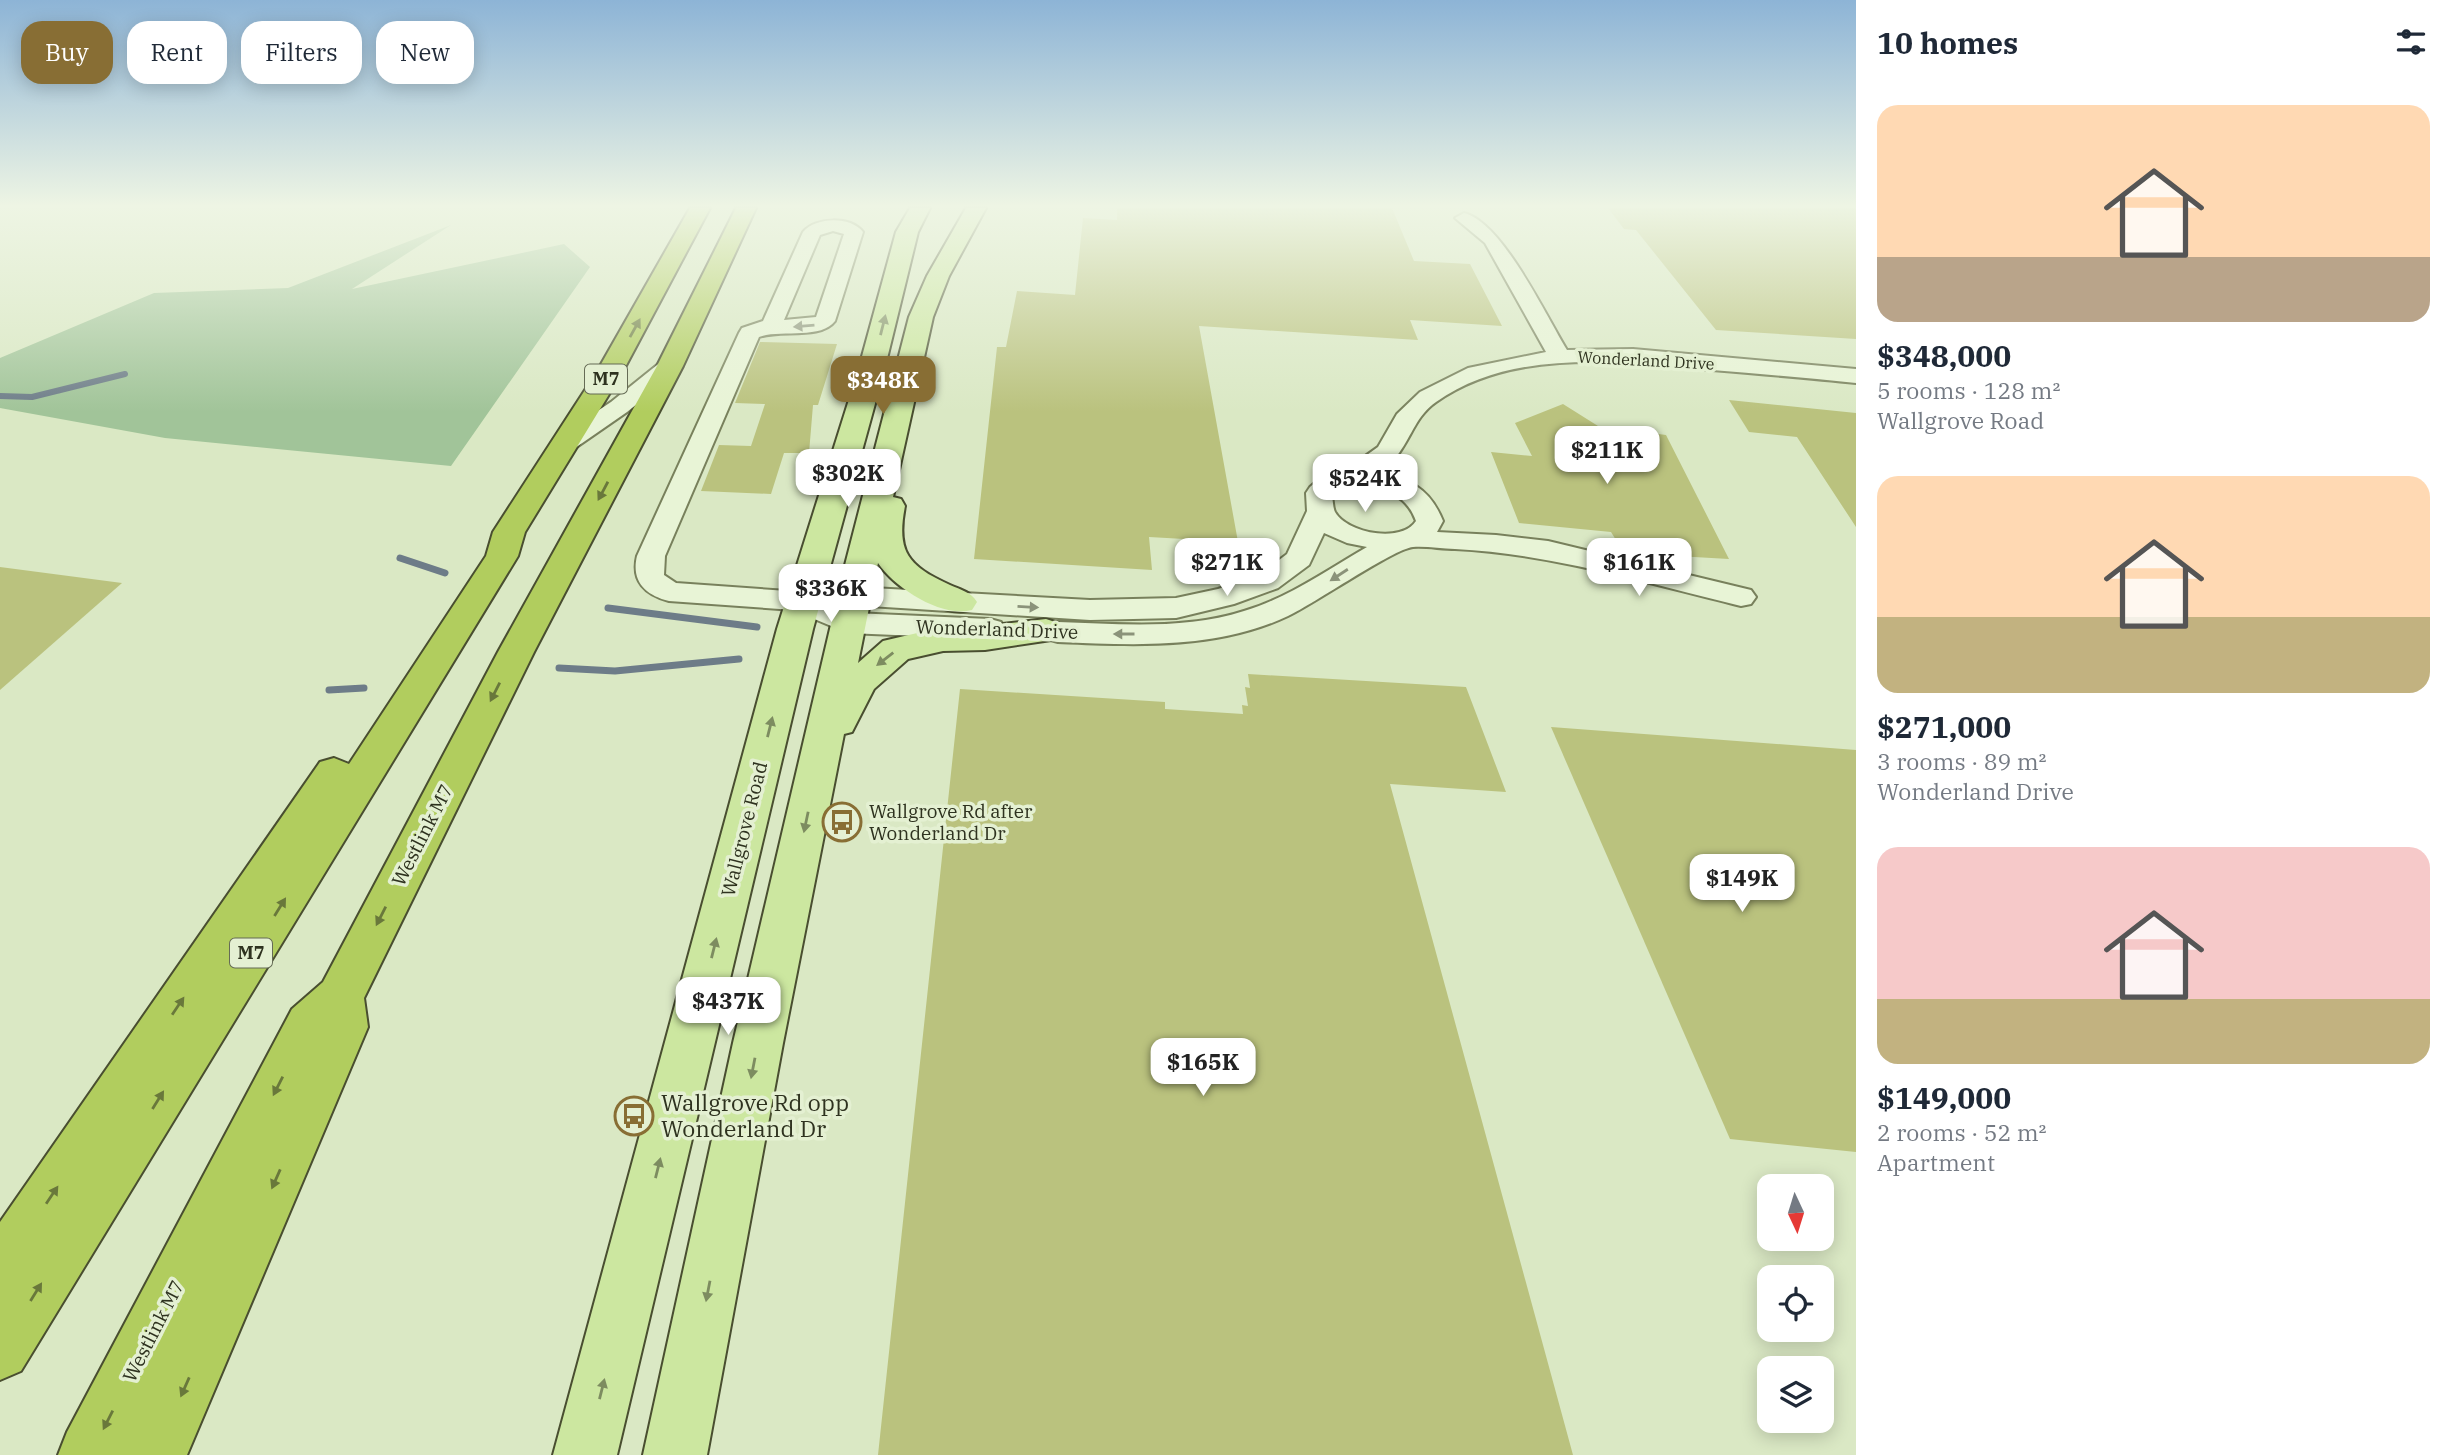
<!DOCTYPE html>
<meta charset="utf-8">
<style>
:root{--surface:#fff;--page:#f6f6f7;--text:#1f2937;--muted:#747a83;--accent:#886e34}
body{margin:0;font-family:"IBM Plex Serif",serif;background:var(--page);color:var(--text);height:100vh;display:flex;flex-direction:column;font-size:26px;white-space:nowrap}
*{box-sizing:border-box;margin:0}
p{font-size:23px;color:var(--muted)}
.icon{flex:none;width:38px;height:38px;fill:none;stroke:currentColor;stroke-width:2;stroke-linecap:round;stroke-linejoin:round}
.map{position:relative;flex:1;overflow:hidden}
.details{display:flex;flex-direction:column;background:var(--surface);width:595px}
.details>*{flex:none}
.hud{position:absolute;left:21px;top:21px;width:665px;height:63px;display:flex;gap:14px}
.needle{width:46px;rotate:176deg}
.tools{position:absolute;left:1757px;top:1174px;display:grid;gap:14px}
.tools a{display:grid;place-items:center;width:77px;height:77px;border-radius:14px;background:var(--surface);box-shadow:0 4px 18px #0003;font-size:35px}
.price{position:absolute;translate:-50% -60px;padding:0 16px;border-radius:14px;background:#fff;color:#222;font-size:23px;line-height:46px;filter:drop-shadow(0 2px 4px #0008)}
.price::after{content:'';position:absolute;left:50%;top:42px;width:21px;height:16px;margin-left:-10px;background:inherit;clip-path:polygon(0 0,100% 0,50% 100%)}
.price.on{background:var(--accent);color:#fff}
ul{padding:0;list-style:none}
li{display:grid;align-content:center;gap:14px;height:371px;padding:0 21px}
li span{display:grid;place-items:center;height:217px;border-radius:21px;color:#555}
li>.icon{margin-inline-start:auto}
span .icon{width:126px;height:126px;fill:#fffc;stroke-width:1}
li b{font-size:30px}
h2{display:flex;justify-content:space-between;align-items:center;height:84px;padding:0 21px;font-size:30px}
.chip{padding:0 24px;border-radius:21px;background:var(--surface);box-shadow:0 4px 18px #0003;font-size:24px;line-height:63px}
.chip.on{background:var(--accent);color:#fff}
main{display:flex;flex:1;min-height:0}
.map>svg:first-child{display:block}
</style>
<main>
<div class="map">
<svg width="1856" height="1455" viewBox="0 0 1856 1455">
<rect width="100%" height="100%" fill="#dae8c4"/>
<!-- green -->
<polygon fill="#a1c499" points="451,225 352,289 564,244 590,267 451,466 165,438 0,408 0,358 154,293 288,288"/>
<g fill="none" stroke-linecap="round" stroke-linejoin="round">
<!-- stream-far1 -->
<polyline stroke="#6d7c88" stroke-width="6" points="0,396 32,397 125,374"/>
<!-- stream -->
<g stroke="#6d7c88" stroke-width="7">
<polyline points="400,558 445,573"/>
<polyline points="608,608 757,627"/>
<polyline points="559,668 615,671 739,659"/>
<polyline points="329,690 364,688"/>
</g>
</g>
<!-- building -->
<g fill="#bac27e">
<polygon points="1117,208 1392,208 1414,261 1470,264 1502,326 1410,320 1418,340 1199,326 1238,542 1149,537 1152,570 974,559 997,347 1006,347 1017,291 1075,295 1083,218 1117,220"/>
<polygon points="1608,208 1856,208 1856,339 1716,330 1636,230 1624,229"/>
<polygon points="760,342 837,344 818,405 813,405 809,453 784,453 771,494 701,491 719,445 751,446 765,404 735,403"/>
<polygon points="1729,400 1856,413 1856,527 1797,437 1749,432"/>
<polygon points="1563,404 1598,426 1666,435 1729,559 1624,553 1611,532 1519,523 1491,452 1532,456 1515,423"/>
<polygon points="0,567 122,583 0,690"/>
<polygon points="1248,674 1466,687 1506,792 1390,784 1573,1455 878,1455 960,689 1165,702 1165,709 1243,714 1242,705 1248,706 1245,687 1250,688"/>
<polygon points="1551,727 1856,750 1856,1152 1730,1139"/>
</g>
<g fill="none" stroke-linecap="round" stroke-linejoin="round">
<defs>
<g id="minor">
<path d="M1464 213C1502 222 1546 316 1567 350L1633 349 1856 369V383C1808 378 1760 374 1712 370 1623 362 1514 347 1436 402 1417 415 1412 435 1399 453 1393 461 1382 467 1374 473 1410 479 1429 487 1443 521L1437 532 1496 535 1548 541 1751 590 1756 597 1751 604 1741 606C1646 583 1553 554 1455 549 1441 549 1427 546 1413 547 1393 549 1314 604 1288 616 1216 650 1135 645 1058 642L1047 639 1043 632 1047 625 1058 622C1119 624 1185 630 1244 611 1288 598 1327 570 1367 547L1347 543 1324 533 1309 565 1278 588 1234 604 1176 618 1090 620 854 605 840 607 853 613 990 619 1001 622 1005 629 1001 636 990 639 848 633 812 618 808 611 669 601C645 595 631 581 637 556L739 333 742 328 763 321 803 232C816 217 850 216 863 232L835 321C821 340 780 329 759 337L665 556 664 575 676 583 802 592 854 587 1090 600 1176 598 1218 589 1258 576 1287 554 1307 511 1306 493 1310 487 1318 480 1357 462 1378 447 1397 414 1420 392 1468 368 1546 352 1485 243 1455 218ZM833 231 844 234 816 317 784 320 820 235ZM1353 486C1382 489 1405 491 1416 521 1402 543 1348 534 1335 512 1333 508 1333 501 1332 496Z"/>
<polygon points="670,359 678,361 681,366 678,371 627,412 575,448 566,450 557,448 554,443 557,438 611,402 662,361"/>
</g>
<g id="major">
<polygon points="910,208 930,208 918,232 884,371 813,629 617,1455 553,1455 777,629 858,371 896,232"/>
<path d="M966 208H986L949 276 933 317 893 497 901 499 905 506C896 552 908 566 950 585 961 590 971 592 977 602L972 610C941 618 895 588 878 563L858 663 883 641 943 627 985 626 1046 619 1058 623 1064 631 1058 639 985 650 943 651 908 659 874 689 852 732 844 734 783 1043 707 1455H643L733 1043 844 569 909 317 927 276Z"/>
</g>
<g id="highway">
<polygon points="690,208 710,208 622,373 525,532 518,556 21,1371 0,1380 0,1222 320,762 334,758 349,764 486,556 493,532 596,373"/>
<polygon points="736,208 756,208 683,366 534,652 364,998 368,1027 187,1455 58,1455 67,1432 292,1009 323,982 498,652 657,366"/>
</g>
</defs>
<!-- minor casing -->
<use href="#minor" stroke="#78805c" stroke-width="4"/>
<!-- major casing -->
<use href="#major" stroke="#494e30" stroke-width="4"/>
<!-- highway casing -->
<use href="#highway" stroke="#494e30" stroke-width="4"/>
<!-- minor -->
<use href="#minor" fill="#e8f4d6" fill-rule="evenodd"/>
<!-- major -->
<use href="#major" fill="#cce7a0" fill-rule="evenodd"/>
<!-- highway -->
<use href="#highway" fill="#b1cd5e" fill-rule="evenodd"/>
</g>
<!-- one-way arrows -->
<defs><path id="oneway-solid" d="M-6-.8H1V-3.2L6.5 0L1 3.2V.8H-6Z" transform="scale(1.75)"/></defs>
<g fill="#7d8c60">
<use href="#oneway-solid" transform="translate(883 325) rotate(-76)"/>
<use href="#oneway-solid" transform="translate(885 659) rotate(142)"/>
<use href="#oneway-solid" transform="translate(770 727) rotate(-76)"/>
<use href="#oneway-solid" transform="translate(806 822) rotate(102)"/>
<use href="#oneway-solid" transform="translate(714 948) rotate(-76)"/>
<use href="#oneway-solid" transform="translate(753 1068) rotate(101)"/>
<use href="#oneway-solid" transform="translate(658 1168) rotate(-76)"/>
<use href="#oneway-solid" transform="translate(708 1291) rotate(101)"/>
<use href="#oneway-solid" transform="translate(602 1389) rotate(-76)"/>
</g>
<g fill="#8b937a">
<use href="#oneway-solid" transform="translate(804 326) rotate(175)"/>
<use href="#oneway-solid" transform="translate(1339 575) rotate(147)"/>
<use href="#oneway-solid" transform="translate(1028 607) rotate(3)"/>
<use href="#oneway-solid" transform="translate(1124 634) rotate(180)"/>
</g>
<g fill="#69783b">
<use href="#oneway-solid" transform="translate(635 328) rotate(-61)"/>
<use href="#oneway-solid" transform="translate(603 491) rotate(118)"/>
<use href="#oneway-solid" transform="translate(495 692) rotate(117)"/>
<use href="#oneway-solid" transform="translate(280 907) rotate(-58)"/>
<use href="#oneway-solid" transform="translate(381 916) rotate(117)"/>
<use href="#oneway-solid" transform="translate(178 1006) rotate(-56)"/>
<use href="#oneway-solid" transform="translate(278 1086) rotate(117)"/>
<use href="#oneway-solid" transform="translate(158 1100) rotate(-58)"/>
<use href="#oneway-solid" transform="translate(276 1179) rotate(114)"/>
<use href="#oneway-solid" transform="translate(52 1195) rotate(-56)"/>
<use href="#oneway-solid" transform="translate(36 1292) rotate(-58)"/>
<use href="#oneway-solid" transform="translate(185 1387) rotate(114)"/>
<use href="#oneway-solid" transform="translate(108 1420) rotate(117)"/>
</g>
<!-- sky -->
<linearGradient id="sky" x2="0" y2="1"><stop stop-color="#8db4d6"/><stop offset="0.5" stop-color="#eef5e4"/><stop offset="1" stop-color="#eef5e4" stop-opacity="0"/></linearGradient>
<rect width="1856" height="412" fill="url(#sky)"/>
<!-- icons -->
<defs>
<symbol id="bus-ring" viewBox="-11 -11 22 22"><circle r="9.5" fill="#e4f0d2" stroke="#886e34" stroke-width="1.5"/><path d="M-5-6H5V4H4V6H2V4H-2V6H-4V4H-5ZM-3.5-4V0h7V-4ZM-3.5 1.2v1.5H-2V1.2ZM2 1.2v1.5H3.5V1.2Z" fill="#886e34"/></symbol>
</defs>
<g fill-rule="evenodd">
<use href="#bus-ring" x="820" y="800" width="44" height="44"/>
<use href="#bus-ring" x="612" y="1094" width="44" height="44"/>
</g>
<g text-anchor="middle" stroke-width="7" stroke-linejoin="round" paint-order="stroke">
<!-- far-street labels -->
<g font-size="16" fill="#2e321f" stroke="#e4f0d2">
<text transform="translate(1646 360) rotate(3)" y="6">Wonderland Drive</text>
</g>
<!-- shield labels -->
<g fill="#e4f0d2" stroke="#656b55" stroke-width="2">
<rect x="585" y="364.5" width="42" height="29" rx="5"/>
<rect x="230" y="938.5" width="42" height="29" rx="5"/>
</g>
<g font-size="18" font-weight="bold" fill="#2e321f">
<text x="606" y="385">M7</text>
<text x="251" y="959">M7</text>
</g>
<!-- street labels -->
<g font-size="19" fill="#2e321f" stroke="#e4f0d2">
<text transform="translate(997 629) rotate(2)" y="7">Wonderland Drive</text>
<text transform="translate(744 829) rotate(-76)" y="7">Wallgrove Road</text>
<text transform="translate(422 835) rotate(-63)" y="7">Westlink M7</text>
<text transform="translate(153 1331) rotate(-63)" y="7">Westlink M7</text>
</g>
<!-- poi labels -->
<g font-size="19" fill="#2e321f" stroke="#e4f0d2" text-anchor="start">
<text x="869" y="818">Wallgrove Rd after<tspan x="869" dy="22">Wonderland Dr</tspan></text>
</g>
<!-- near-poi labels -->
<g font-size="23" fill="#2e321f" stroke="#e4f0d2" text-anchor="start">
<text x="661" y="1111">Wallgrove Rd opp<tspan x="661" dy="26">Wonderland Dr</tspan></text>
</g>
</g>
</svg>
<div class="tools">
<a><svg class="needle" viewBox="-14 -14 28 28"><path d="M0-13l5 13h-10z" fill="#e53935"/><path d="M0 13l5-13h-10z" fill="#747a83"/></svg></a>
<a><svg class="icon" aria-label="locate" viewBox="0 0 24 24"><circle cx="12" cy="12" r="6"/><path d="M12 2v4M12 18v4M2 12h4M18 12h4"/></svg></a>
<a><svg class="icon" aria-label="layers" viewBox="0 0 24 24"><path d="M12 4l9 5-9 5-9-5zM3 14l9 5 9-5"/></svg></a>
</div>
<b class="price on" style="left:883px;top:416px">$348K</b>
<b class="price" style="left:1607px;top:486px">$211K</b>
<b class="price" style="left:848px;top:509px">$302K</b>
<b class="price" style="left:1365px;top:514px">$524K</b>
<b class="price" style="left:1227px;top:598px">$271K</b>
<b class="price" style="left:1639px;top:598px">$161K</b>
<b class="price" style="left:831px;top:624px">$336K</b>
<b class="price" style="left:1742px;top:914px">$149K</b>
<b class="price" style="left:728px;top:1037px">$437K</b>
<b class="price" style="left:1203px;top:1098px">$165K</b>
<div class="hud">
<a class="chip on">Buy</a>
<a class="chip">Rent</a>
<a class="chip">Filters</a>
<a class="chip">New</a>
</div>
</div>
<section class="details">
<h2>10 homes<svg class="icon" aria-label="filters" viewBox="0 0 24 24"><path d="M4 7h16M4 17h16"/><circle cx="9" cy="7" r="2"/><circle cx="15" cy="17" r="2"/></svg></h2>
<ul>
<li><span style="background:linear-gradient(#ffd9b3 70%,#b9a48a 0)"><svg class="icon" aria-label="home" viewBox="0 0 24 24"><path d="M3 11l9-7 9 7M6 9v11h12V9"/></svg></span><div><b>$348,000</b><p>5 rooms · 128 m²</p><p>Wallgrove Road</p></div></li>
<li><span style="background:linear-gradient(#ffd9b3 65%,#c2b280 0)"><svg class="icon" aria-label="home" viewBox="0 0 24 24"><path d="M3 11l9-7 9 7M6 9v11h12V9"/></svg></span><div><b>$271,000</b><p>3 rooms · 89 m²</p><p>Wonderland Drive</p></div></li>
<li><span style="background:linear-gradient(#f6c9c9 70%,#c2b280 0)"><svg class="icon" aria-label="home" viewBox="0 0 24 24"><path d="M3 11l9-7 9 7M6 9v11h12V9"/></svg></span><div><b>$149,000</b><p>2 rooms · 52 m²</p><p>Apartment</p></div></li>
</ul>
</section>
</main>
